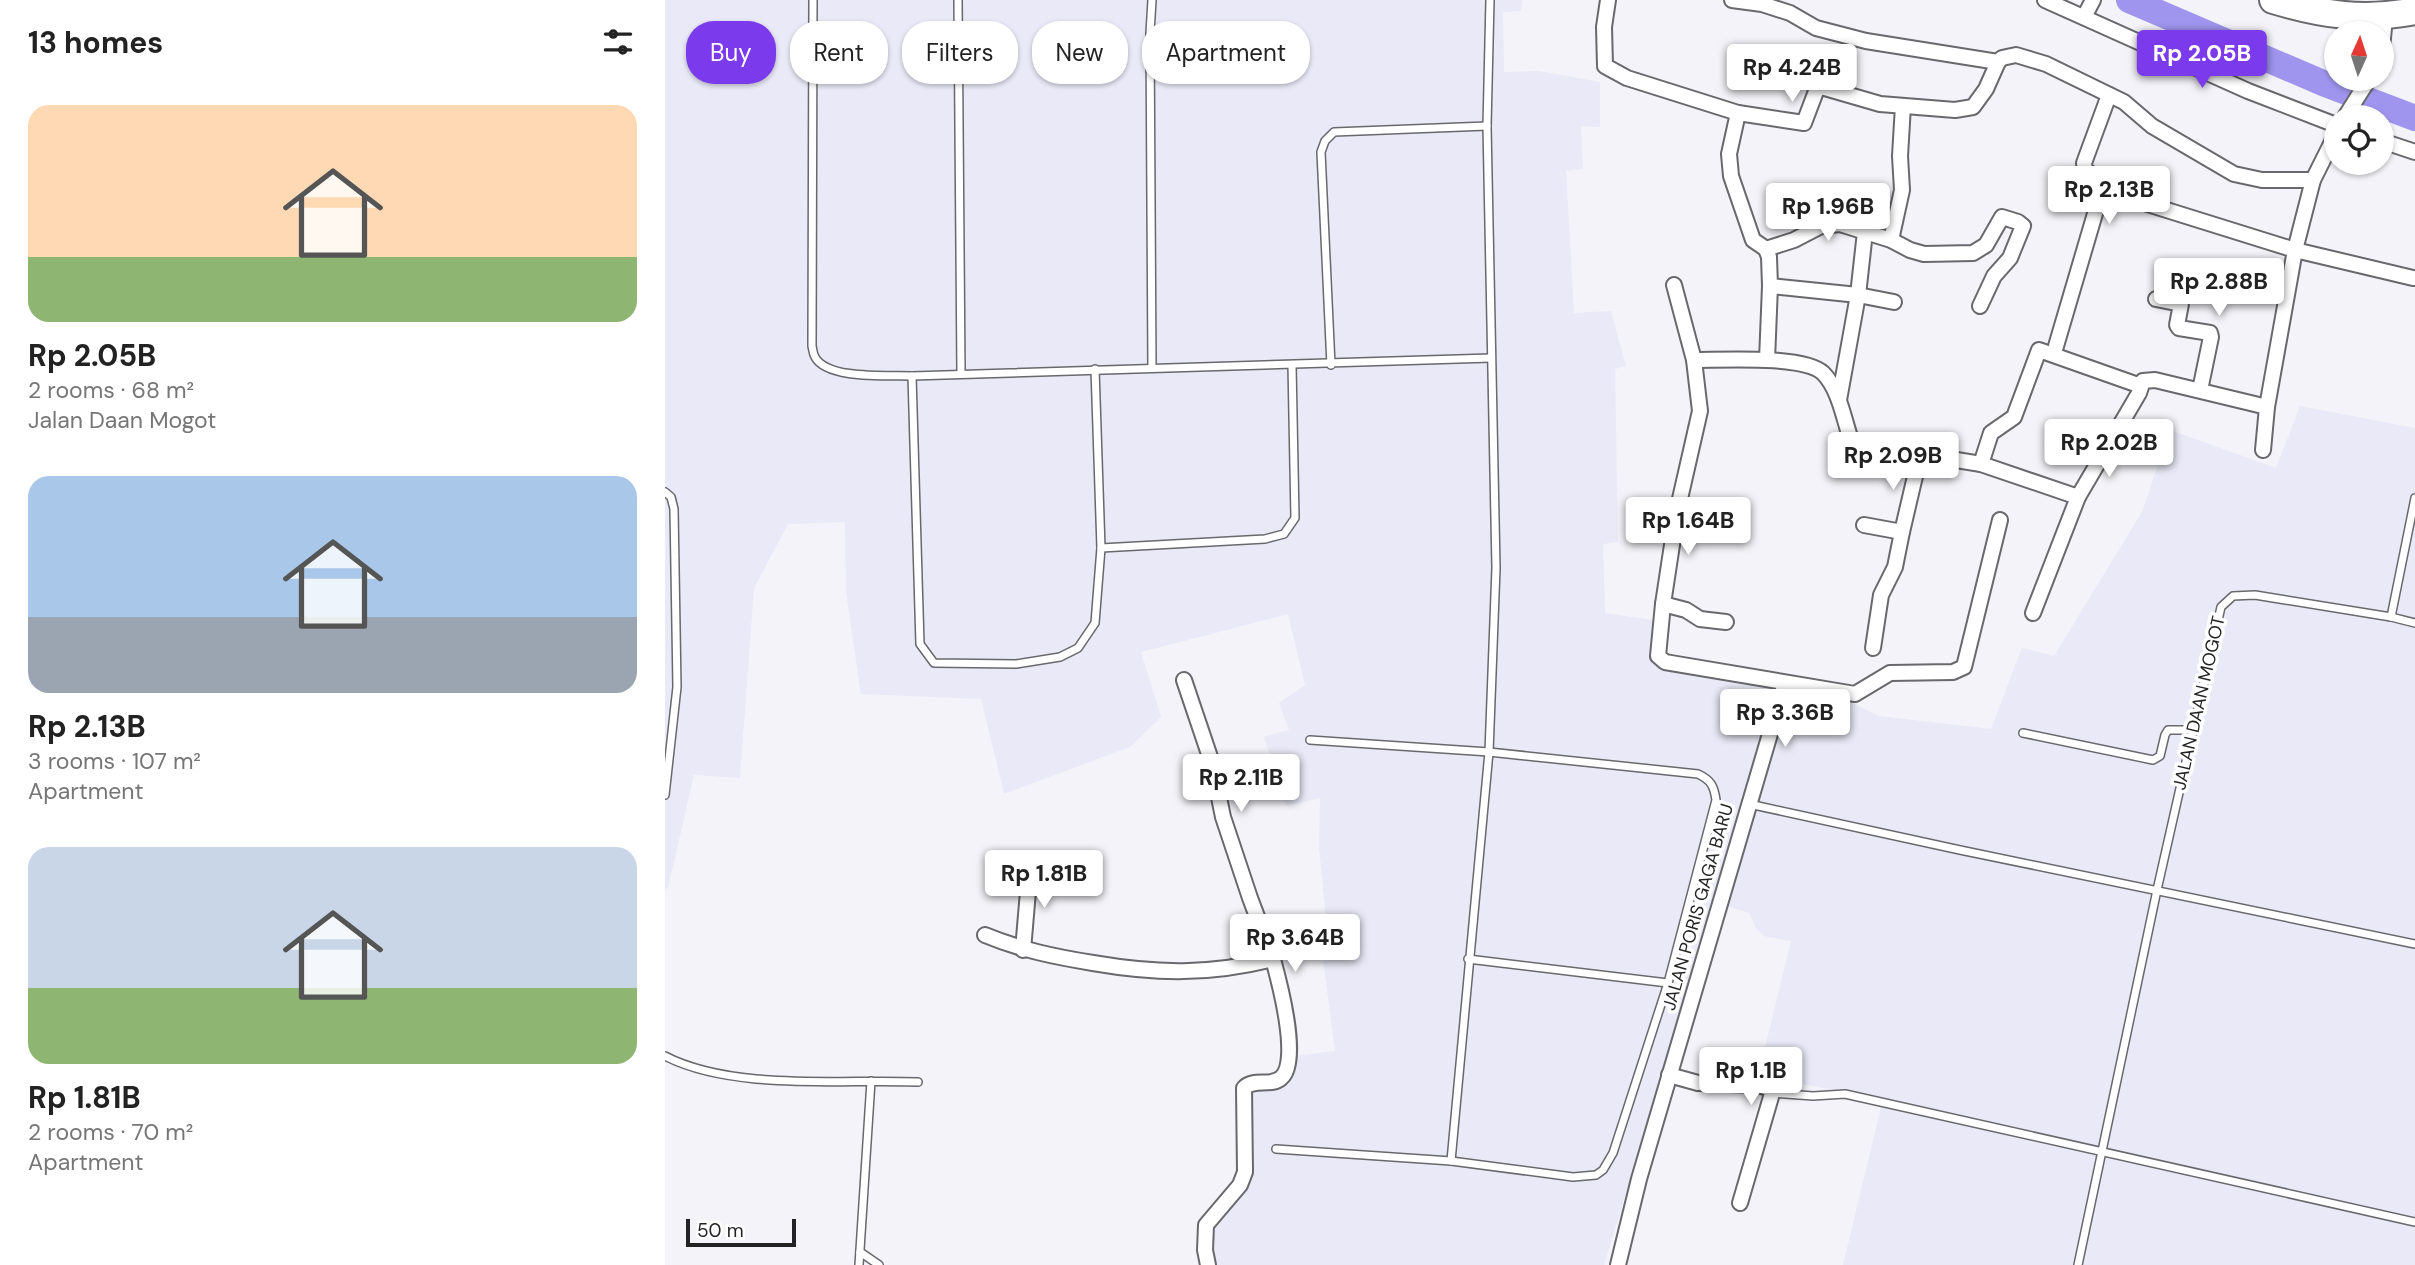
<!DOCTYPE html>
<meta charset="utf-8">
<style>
:root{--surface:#fff;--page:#f2f2f2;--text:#222;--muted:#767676;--accent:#7c3aed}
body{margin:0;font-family:"DM Sans",sans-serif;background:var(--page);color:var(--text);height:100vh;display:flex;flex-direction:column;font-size:26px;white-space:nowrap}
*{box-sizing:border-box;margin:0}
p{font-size:23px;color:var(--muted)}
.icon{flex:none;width:38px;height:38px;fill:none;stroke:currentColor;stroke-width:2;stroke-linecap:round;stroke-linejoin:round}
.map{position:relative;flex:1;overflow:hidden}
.panel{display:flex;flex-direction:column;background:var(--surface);width:665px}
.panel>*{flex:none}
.top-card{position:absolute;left:21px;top:21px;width:665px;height:63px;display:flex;gap:14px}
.needle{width:46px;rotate:3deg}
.controls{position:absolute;left:1659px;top:21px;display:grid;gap:14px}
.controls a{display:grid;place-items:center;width:70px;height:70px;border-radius:50%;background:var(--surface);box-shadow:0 2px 5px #0004;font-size:35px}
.scale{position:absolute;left:21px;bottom:18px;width:110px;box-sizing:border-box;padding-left:7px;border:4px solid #232325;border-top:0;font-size:19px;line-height:24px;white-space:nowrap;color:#232325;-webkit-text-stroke:5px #fff;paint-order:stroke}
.price{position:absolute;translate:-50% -60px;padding:0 16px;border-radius:7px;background:#fff;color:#222;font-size:23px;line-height:46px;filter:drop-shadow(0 2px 4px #0008)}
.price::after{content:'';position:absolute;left:50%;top:42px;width:21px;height:16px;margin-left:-10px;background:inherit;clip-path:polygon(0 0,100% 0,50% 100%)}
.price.active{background:var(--accent);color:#fff}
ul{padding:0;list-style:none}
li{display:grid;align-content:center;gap:14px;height:371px;padding:0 28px}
li span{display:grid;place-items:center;height:217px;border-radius:21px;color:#555}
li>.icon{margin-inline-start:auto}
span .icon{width:126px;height:126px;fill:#fffc;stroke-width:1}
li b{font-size:30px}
h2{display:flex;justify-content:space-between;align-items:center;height:84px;padding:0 28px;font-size:30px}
.chip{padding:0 24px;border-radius:28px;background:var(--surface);box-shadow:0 2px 5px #0004;font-size:24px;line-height:63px}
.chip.active{background:var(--accent);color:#fff}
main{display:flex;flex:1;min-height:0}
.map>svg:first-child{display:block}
</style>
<main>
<section class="panel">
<h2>13 homes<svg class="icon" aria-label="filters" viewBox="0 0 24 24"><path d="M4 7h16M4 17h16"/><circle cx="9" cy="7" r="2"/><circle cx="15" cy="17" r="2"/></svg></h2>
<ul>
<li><span style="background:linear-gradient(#ffd9b3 70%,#8fb573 0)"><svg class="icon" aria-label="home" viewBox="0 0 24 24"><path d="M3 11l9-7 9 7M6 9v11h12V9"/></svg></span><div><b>Rp 2.05B</b><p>2 rooms · 68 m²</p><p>Jalan Daan Mogot</p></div></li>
<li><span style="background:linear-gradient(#a9c7e8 65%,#9aa5b1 0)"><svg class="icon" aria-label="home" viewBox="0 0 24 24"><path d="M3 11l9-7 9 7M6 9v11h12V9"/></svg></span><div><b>Rp 2.13B</b><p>3 rooms · 107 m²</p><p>Apartment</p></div></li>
<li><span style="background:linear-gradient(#c9d6e8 65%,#8fb573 0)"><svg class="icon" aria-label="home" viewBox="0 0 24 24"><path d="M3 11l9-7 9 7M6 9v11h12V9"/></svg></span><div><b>Rp 1.81B</b><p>2 rooms · 70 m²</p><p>Apartment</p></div></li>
</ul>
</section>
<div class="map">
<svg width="1750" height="1265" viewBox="0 0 1750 1265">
<rect width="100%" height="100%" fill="#f3f3f9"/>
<!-- built -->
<polygon fill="#e9e9f7" points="0,0 857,0 856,11 838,12 839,72 874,71 935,82 935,127 916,126 918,169 901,171 909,313 946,311 961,366 950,369 953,542 938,544 940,613 994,621 988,658 1166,693 1214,716 1326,729 1357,648 1389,656 1477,512 1505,430 1611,468 1635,406 1750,428 1750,1265 1178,1265 1218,1099 1093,1076 1126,941 1099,936 1092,930 1084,913 1049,902 939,1265 536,1265 532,1228 576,1177 571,1091 613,1084 620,1057 670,1051 655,936 663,936 654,848 655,798 621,806 599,737 624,730 614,703 640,685 623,614 476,652 496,717 465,747 339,794 316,699 196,694 181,592 180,522 123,524 89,588 75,778 29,775 3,888 0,889"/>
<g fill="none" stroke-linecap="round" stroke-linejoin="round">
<!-- river -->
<polyline stroke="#9f95ee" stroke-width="26" points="1464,0 1658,83 1750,118"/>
<defs>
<g id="lane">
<path d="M148 0 147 346C148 350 148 354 150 357 162 380 224 375 247 376L826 358"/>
<polyline points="293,0 296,373"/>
<polyline points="487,0 485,33 487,368"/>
<polyline points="666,365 656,152 660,141 669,132 822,126"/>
<polyline points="247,376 255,644 269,663 351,664 395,657 413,648 430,623 436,548 430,369"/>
<polyline points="0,492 6,497 9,509 12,687 0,795"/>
<polyline points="436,548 600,539 619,534 630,518 627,365"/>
<polyline points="1726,617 1750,498"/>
<polyline points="1358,733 1488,760 1495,756 1500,735 1503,730 1527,730"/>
<polyline points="1084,804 1295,850 1750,944"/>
<polyline points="803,959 1003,983"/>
<path d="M0 1056C68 1091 176 1079 253 1082"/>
<polyline points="1108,1093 1148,1096 1180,1094 1750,1222"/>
<path d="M611 1149 786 1161 908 1177 931 1175 938 1170 948 1153 1003 983 1051 800C1049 786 1046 780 1033 774L824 752 645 740"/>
<polyline points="786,1161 824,752 831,568 822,126 825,0"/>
<polyline points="195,1252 214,1265"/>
<polyline points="194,1265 206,1081"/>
<polyline points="1413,1265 1492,890 1556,607 1568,596 1590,595 1726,617 1750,623"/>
</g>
<g id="street">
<polyline points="943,0 939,27 940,66 962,78 1073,113 1064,154 1066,176 1088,240 1101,249 1104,257 1105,286 1102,360"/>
<polyline points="1067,0 1097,4 1125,13 1151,28 1201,41 1333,62 1337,58 1351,55 1381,64 1459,102 1487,126 1569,174 1597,180 1648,180"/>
<polyline points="1380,0 1583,91 1671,125"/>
<polyline points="1419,17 1428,0"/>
<polyline points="1717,49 1720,17"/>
<polyline points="1073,113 1139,123 1153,86 1215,104 1290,110 1308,107 1321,89 1333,62"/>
<polyline points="1680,117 1704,79"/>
<polyline points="1717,141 1750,152"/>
<polyline points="1476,202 1630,250 1748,278"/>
<polyline points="1226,240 1237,190 1235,156 1238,106"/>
<polyline points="1101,249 1129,240 1156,226 1175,224 1226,240 1245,250 1259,254 1308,253 1321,245 1337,217 1353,222 1358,226 1345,258 1329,276 1315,306"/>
<polyline points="1009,285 1029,360 1035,411 1012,512 998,604 993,656 1000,662 1190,694 1225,673 1288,672 1299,667 1335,520"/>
<polyline points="1105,286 1193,295 1229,302"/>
<polyline points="1491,299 1516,304 1512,325 1514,328 1545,333 1546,337 1535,390"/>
<polyline points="1389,353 1439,183 1420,170 1419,163 1444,95"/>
<path d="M1029 360C1057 360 1139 355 1158 373 1175 390 1179 421 1187 443L1316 464 1413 497"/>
<polyline points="1174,400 1193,295 1200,232"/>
<polyline points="1598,450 1602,407 1630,250 1648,180 1671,134"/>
<polyline points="1316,464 1326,433 1349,417 1374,350 1476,386"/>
<polyline points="1199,525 1237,532 1255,455"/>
<polyline points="998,604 1021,610 1035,619 1061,622"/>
<polyline points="1368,613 1413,497 1474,393 1478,381 1490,380 1602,407"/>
<polyline points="1208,648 1216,595 1230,567 1237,532"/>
<polyline points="519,680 547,763 558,817 585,898 608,959"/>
<path d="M320 935C356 950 391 957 428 963 492 974 545 975 608 959 614 981 636 1062 616 1078 606 1087 589 1078 579 1088L580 1172 575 1185 541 1225 540 1250 543 1265"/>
<polyline points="358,950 365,868"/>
<polyline points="1004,1075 1033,1083 1094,1085 1108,1090 1075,1203"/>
<polyline points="953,1265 974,1179 1120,683"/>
</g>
<path id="highway" d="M1608 0C1658 15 1699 21 1750 11"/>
</defs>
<!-- lane casing -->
<use href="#lane" stroke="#68686d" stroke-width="10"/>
<!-- street casing -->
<use href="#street" stroke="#68686d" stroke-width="18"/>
<!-- highway casing -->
<use href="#highway" stroke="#68686d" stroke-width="30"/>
<!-- lane -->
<use href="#lane" stroke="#fff" stroke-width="7"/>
<!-- street -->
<use href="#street" stroke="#fff" stroke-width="14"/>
<!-- highway -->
<use href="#highway" stroke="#fff" stroke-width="26"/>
</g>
<g text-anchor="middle" stroke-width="7" stroke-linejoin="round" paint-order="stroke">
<!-- street labels -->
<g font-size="18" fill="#232325" stroke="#fff">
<text transform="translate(1534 703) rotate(-77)" y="6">JALAN DAAN MOGOT</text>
<text transform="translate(1033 907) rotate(-74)" y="6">JALAN PORIS GAGA BARU</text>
</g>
</g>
</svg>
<div class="controls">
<a><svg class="needle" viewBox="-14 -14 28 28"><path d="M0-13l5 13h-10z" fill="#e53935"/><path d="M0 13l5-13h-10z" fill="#767676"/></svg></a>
<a><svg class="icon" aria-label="locate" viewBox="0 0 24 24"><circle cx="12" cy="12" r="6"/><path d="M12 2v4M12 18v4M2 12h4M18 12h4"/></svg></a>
</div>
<div class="scale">50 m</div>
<b class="price active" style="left:1537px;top:90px">Rp 2.05B</b>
<b class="price" style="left:1127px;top:104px">Rp 4.24B</b>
<b class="price" style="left:1444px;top:226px">Rp 2.13B</b>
<b class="price" style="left:1163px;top:243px">Rp 1.96B</b>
<b class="price" style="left:1554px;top:318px">Rp 2.88B</b>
<b class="price" style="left:1444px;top:479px">Rp 2.02B</b>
<b class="price" style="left:1228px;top:492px">Rp 2.09B</b>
<b class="price" style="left:1023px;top:557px">Rp 1.64B</b>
<b class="price" style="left:1120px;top:749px">Rp 3.36B</b>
<b class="price" style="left:576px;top:814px">Rp 2.11B</b>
<b class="price" style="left:379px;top:910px">Rp 1.81B</b>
<b class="price" style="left:630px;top:974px">Rp 3.64B</b>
<b class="price" style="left:1086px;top:1107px">Rp 1.1B</b>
<div class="top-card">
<a class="chip active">Buy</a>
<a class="chip">Rent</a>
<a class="chip">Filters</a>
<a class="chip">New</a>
<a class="chip">Apartment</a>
</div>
</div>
</main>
